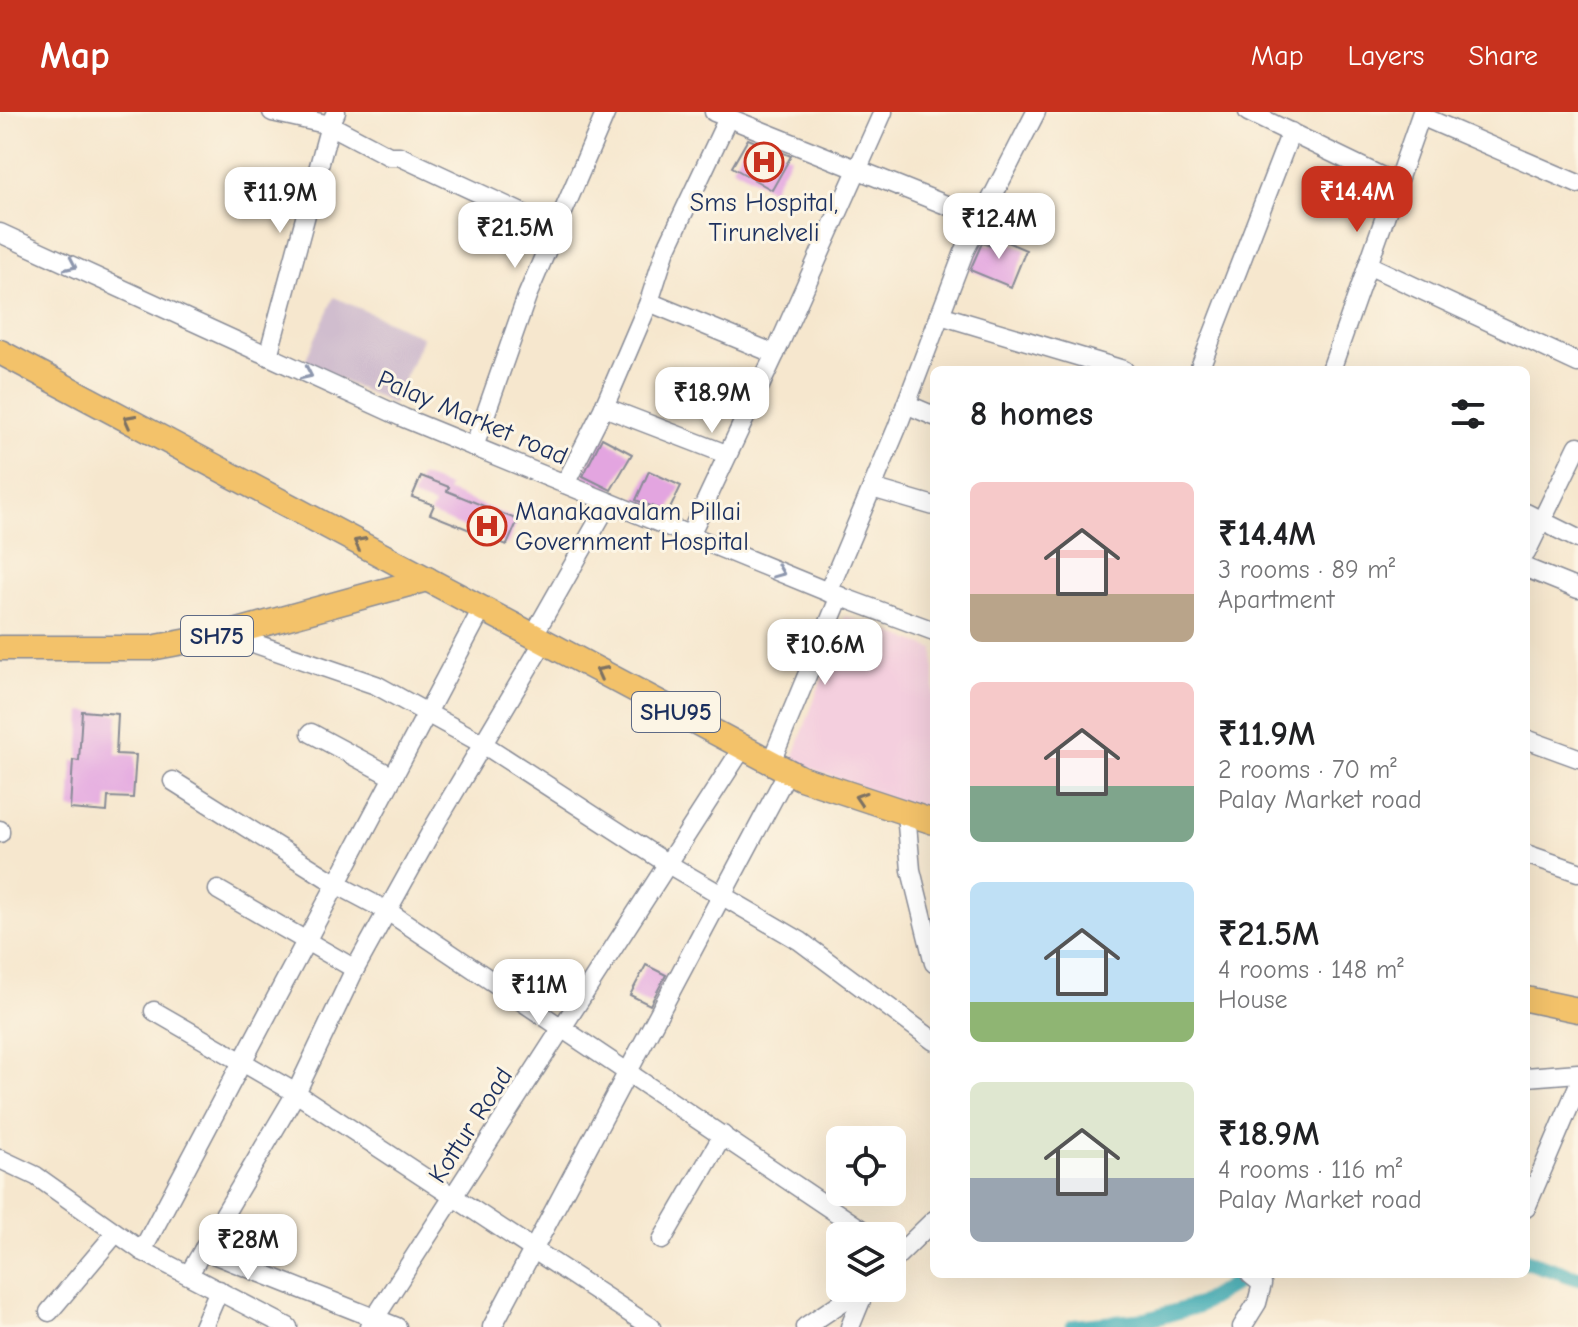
<!DOCTYPE html>
<meta charset="utf-8">
<style>
:root{--surface:#fff;--page:#f6f6f6;--text:#202124;--muted:#757577;--accent:#c8321e}
body{margin:0;font-family:"Comic Neue",sans-serif;background:var(--page);color:var(--text);height:100vh;display:flex;flex-direction:column;font-size:30px;white-space:nowrap}
*{box-sizing:border-box;margin:0}
p{font-size:26px;color:var(--muted)}
.icon{flex:none;width:44px;height:44px;fill:none;stroke:currentColor;stroke-width:2;stroke-linecap:round;stroke-linejoin:round}
.map{position:relative;flex:1;overflow:hidden}
.panel{position:absolute;left:930px;top:254px;width:600px;height:912px;display:flex;flex-direction:column;background:var(--surface);border-radius:12px;box-shadow:0 8px 32px #0002}
.panel>*{flex:none}
.fabs{position:absolute;left:826px;top:1014px;display:grid;gap:16px}
.fabs a{display:grid;place-items:center;width:80px;height:80px;border-radius:12px;background:var(--surface);box-shadow:0 8px 32px #0002;font-size:40px}
.price{position:absolute;translate:-50% -68px;padding:0 18px;border-radius:16px;background:#fff;color:#222;font-size:26px;line-height:52px;filter:drop-shadow(0 2px 4px #0008)}
.price::after{content:'';position:absolute;left:50%;top:48px;width:24px;height:18px;margin-left:-12px;background:inherit;clip-path:polygon(0 0,100% 0,50% 100%)}
.price.on{background:var(--accent);color:#fff}
ul{padding:0;list-style:none}
li{display:flex;align-items:center;gap:24px;height:200px;padding:0 40px}
li span{display:grid;place-items:center;flex:none;width:224px;height:160px;border-radius:12px;color:#555}
li>.icon{margin-inline-start:auto}
span .icon{width:96px;height:96px;fill:#fffc;stroke-width:1}
li b{font-size:34px}
h2{display:flex;justify-content:space-between;align-items:center;height:96px;padding:0 40px;font-size:34px}
header{display:flex;align-items:center;gap:48px;box-sizing:border-box;height:112px;padding:0 40px;background:var(--accent);color:#fff}
header strong{font-size:38px}
nav{display:flex;gap:44px;margin-inline-start:auto;font-size:28px}
.map>svg:first-child{display:block}
</style>
<header>
<strong>Map</strong>
<nav><a>Map</a><a>Layers</a><a>Share</a></nav>
</header>
<div class="map">
<svg width="1578" height="1215" viewBox="0 0 1578 1215">
<rect width="100%" height="100%" fill="#fcf5e5"/>
<filter id="ink" filterUnits="userSpaceOnUse"><feTurbulence type="fractalNoise" baseFrequency=".0125" numOctaves="2"/><feDisplacementMap in="SourceGraphic" scale="16" xChannelSelector="R" yChannelSelector="G"/><feConvolveMatrix kernelMatrix="1 2 1 2 8 2 1 2 1" color-interpolation-filters="sRGB"/></filter>
<filter id="wash" filterUnits="userSpaceOnUse"><feTurbulence type="fractalNoise" baseFrequency=".006" numOctaves="4" result="noise"/><feDisplacementMap in="SourceGraphic" scale="32" xChannelSelector="R" yChannelSelector="G"/><feGaussianBlur stdDeviation="1.8" result="paint"/><feColorMatrix in="noise" values="0 0 0 0 0 0 0 0 0 0 0 0 0 0 0 0 0 1.4 0 .05"/><feComposite in="paint" operator="in"/></filter>
<g filter="url(#wash)">
<rect width="100%" height="100%" fill="#f6e7ce"/>
<!-- built -->
<polygon fill="#f4cfde" points="845,504 934,537 934,702 792,649"/>
<!-- industrial -->
<polygon fill="#d0bdce" points="334,185 423,225 393,292 304,251"/>
<g fill="none" stroke-linecap="round" stroke-linejoin="round">
<!-- canal -->
<g stroke="#3bacb6" stroke-width="16">
<polyline points="1526,1149 1578,1166"/>
<polyline points="1073,1215 1147,1208 1199,1193 1251,1162"/>
</g>
</g>
<g id="blocks">
<!-- building -->
<g fill="#e3a5e0">
<polygon points="748,27 791,44 772,78 732,55"/>
<polygon points="995,125 1026,138 1011,175 970,158 982,131 991,134"/>
<polygon points="602,326 632,342 611,378 583,364"/>
<polygon points="649,359 681,374 668,401 636,388"/>
<polygon points="421,364 449,375 447,379 518,408 507,433 430,402 434,393 412,385"/>
<polygon points="82,599 118,602 116,642 136,643 133,686 108,685 107,700 70,697 73,648 79,649"/>
<polygon points="646,853 666,863 650,893 630,883"/>
</g>
</g>
</g>
<g filter="url(#ink)">
<use href="#blocks" fill-opacity="0" stroke="#888b96" stroke-width="2"/>
<g fill="none" stroke-linecap="round" stroke-linejoin="round">
<defs>
<g id="minor">
<polyline points="272,0 330,13 336,0"/>
<polyline points="714,0 981,107"/>
<polyline points="1248,0 1397,72"/>
<polyline points="1421,4 1578,72"/>
<polyline points="0,121 404,306 828,480 934,519"/>
<polyline points="1368,153 1578,251"/>
<polyline points="649,190 665,140 728,6"/>
<polyline points="940,203 1124,258"/>
<polyline points="268,244 330,13 389,44 399,44 556,117"/>
<polyline points="1199,258 1291,20"/>
<polyline points="1331,258 1422,0"/>
<polyline points="906,292 934,304"/>
<polyline points="474,335 527,184 606,0"/>
<polyline points="726,342 604,295 649,190 775,242 883,0"/>
<polyline points="565,372 604,295"/>
<polyline points="872,376 934,394"/>
<polyline points="1526,401 1578,427"/>
<polyline points="690,423 775,242"/>
<polyline points="1526,441 1578,334"/>
<polyline points="1526,456 1578,477"/>
<polyline points="828,480 897,316 964,140 1036,0"/>
<polyline points="227,522 376,573 483,632 668,752 800,829 934,929"/>
<polyline points="533,524 609,390"/>
<polyline points="311,621 393,665"/>
<polyline points="1526,627 1578,646"/>
<polyline points="771,650 840,484"/>
<polyline points="173,669 338,773 389,800 871,1124"/>
<polyline points="906,701 911,758 934,851"/>
<polyline points="0,718 0,721"/>
<polyline points="1526,742 1578,760"/>
<polyline points="218,778 355,857"/>
<polyline points="154,899 296,981 651,1215"/>
<polyline points="1526,965 1578,961"/>
<polyline points="0,1047 36,1064 142,1139 288,1215"/>
<polyline points="1526,1096 1578,974"/>
<polyline points="662,1128 723,1023"/>
<polyline points="203,1138 397,1215"/>
<polyline points="142,1139 482,497"/>
<polyline points="892,1149 934,1108"/>
<polyline points="189,1162 296,981 355,857 436,711 544,529"/>
<polyline points="49,1200 115,1122"/>
<polyline points="203,1215 219,1178"/>
<polyline points="369,1215 743,635"/>
<polyline points="492,1215 788,659"/>
<polyline points="805,1215 863,1176"/>
<polyline points="850,1215 866,1176"/>
<polyline points="1242,1215 1257,1191 1262,1172 1250,1162"/>
</g>
<g id="major">
<polyline points="0,240 801,666 934,710"/>
<polyline points="0,536 151,536 227,522 427,467"/>
<polyline points="1526,887 1578,898"/>
</g>
</defs>
<!-- minor casing -->
<use href="#minor" stroke="#888b96" stroke-width="21"/>
<!-- major casing -->
<use href="#major" stroke="#888b96" stroke-width="27"/>
<!-- minor -->
<use href="#minor" stroke="#fff" stroke-width="18"/>
<!-- major -->
<use href="#major" stroke="#f3c26a" stroke-width="24"/>
</g>
<!-- one-way arrows -->
<defs><path id="oneway-chevron" d="M-2-3.5L2.5 0L-2 3.5" fill="none" stroke-width="1.6" stroke-linecap="round" stroke-linejoin="round" transform="scale(2)"/></defs>
<g stroke="#8d97ae">
<use href="#oneway-chevron" transform="translate(71 153) rotate(25)"/>
<use href="#oneway-chevron" transform="translate(307 262) rotate(25)"/>
<use href="#oneway-chevron" transform="translate(779 460) rotate(22)"/>
</g>
<g stroke="#7c7163">
<use href="#oneway-chevron" transform="translate(129 308) rotate(-152)"/>
<use href="#oneway-chevron" transform="translate(359 431) rotate(-152)"/>
<use href="#oneway-chevron" transform="translate(601 560) rotate(-152)"/>
<use href="#oneway-chevron" transform="translate(860 686) rotate(-162)"/>
</g>
</g>
<!-- icons -->
<defs>
<symbol id="hospital-ring" viewBox="-11 -11 22 22"><circle r="9.5" fill="#fcf5e5" stroke="#c8321e" stroke-width="1.5"/><path d="M-5-5h3v3.5h4V-5h3V5h-3V1.5h-4V5h-3Z" fill="#c8321e"/></symbol>
</defs>
<g fill-rule="evenodd">
<use href="#hospital-ring" x="742" y="28" width="44" height="44"/>
<use href="#hospital-ring" x="465" y="392" width="44" height="44"/>
</g>
<g text-anchor="middle" stroke-width="6" stroke-linejoin="round" paint-order="stroke">
<!-- shield labels -->
<g fill="#fcf5e5" stroke="#5e6a86" stroke-width="2">
<rect x="181" y="504" width="72" height="40" rx="6"/>
<rect x="632" y="580" width="88" height="40" rx="6"/>
</g>
<g font-size="24" font-weight="bold" fill="#1b2f5e">
<text x="217" y="532">SH75</text>
<text x="676" y="608">SHU95</text>
</g>
<!-- poi labels -->
<g font-size="26" fill="#1b2f5e" stroke="#fcf5e5">
<text x="764" y="99">Sms Hospital,<tspan x="764" dy="30">Tirunelveli</tspan></text>
<text x="515" y="408" text-anchor="start">Manakaavalam Pillai<tspan x="515" dy="30">Government Hospital</tspan></text>
</g>
<!-- street labels -->
<g font-size="26" fill="#1b2f5e" stroke="#fcf5e5">
<text transform="translate(473 305) rotate(23)" y="9">Palay Market road</text>
<text transform="translate(470 1013) rotate(-57)" y="9">Kottur Road</text>
</g>
</g>
</svg>
<div class="fabs">
<a><svg class="icon" aria-label="locate" viewBox="0 0 24 24"><circle cx="12" cy="12" r="6"/><path d="M12 2v4M12 18v4M2 12h4M18 12h4"/></svg></a>
<a><svg class="icon" aria-label="layers" viewBox="0 0 24 24"><path d="M12 4l9 5-9 5-9-5zM3 14l9 5 9-5"/></svg></a>
</div>
<b class="price on" style="left:1357px;top:122px">₹14.4M</b>
<b class="price" style="left:280px;top:123px">₹11.9M</b>
<b class="price" style="left:999px;top:149px">₹12.4M</b>
<b class="price" style="left:515px;top:158px">₹21.5M</b>
<b class="price" style="left:712px;top:323px">₹18.9M</b>
<b class="price" style="left:825px;top:575px">₹10.6M</b>
<b class="price" style="left:539px;top:915px">₹11M</b>
<b class="price" style="left:248px;top:1170px">₹28M</b>
<section class="panel">
<h2>8 homes<svg class="icon" aria-label="filters" viewBox="0 0 24 24"><path d="M4 7h16M4 17h16"/><circle cx="9" cy="7" r="2"/><circle cx="15" cy="17" r="2"/></svg></h2>
<ul>
<li><span style="background:linear-gradient(#f6c9c9 70%,#b9a48a 0)"><svg class="icon" aria-label="home" viewBox="0 0 24 24"><path d="M3 11l9-7 9 7M6 9v11h12V9"/></svg></span><div><b>₹14.4M</b><p>3 rooms · 89 m²</p><p>Apartment</p></div></li>
<li><span style="background:linear-gradient(#f6c9c9 65%,#7fa58c 0)"><svg class="icon" aria-label="home" viewBox="0 0 24 24"><path d="M3 11l9-7 9 7M6 9v11h12V9"/></svg></span><div><b>₹11.9M</b><p>2 rooms · 70 m²</p><p>Palay Market road</p></div></li>
<li><span style="background:linear-gradient(#bfe0f5 75%,#8fb573 0)"><svg class="icon" aria-label="home" viewBox="0 0 24 24"><path d="M3 11l9-7 9 7M6 9v11h12V9"/></svg></span><div><b>₹21.5M</b><p>4 rooms · 148 m²</p><p>House</p></div></li>
<li><span style="background:linear-gradient(#dfe7d0 60%,#9aa5b1 0)"><svg class="icon" aria-label="home" viewBox="0 0 24 24"><path d="M3 11l9-7 9 7M6 9v11h12V9"/></svg></span><div><b>₹18.9M</b><p>4 rooms · 116 m²</p><p>Palay Market road</p></div></li>
</ul>
</section>
</div>
